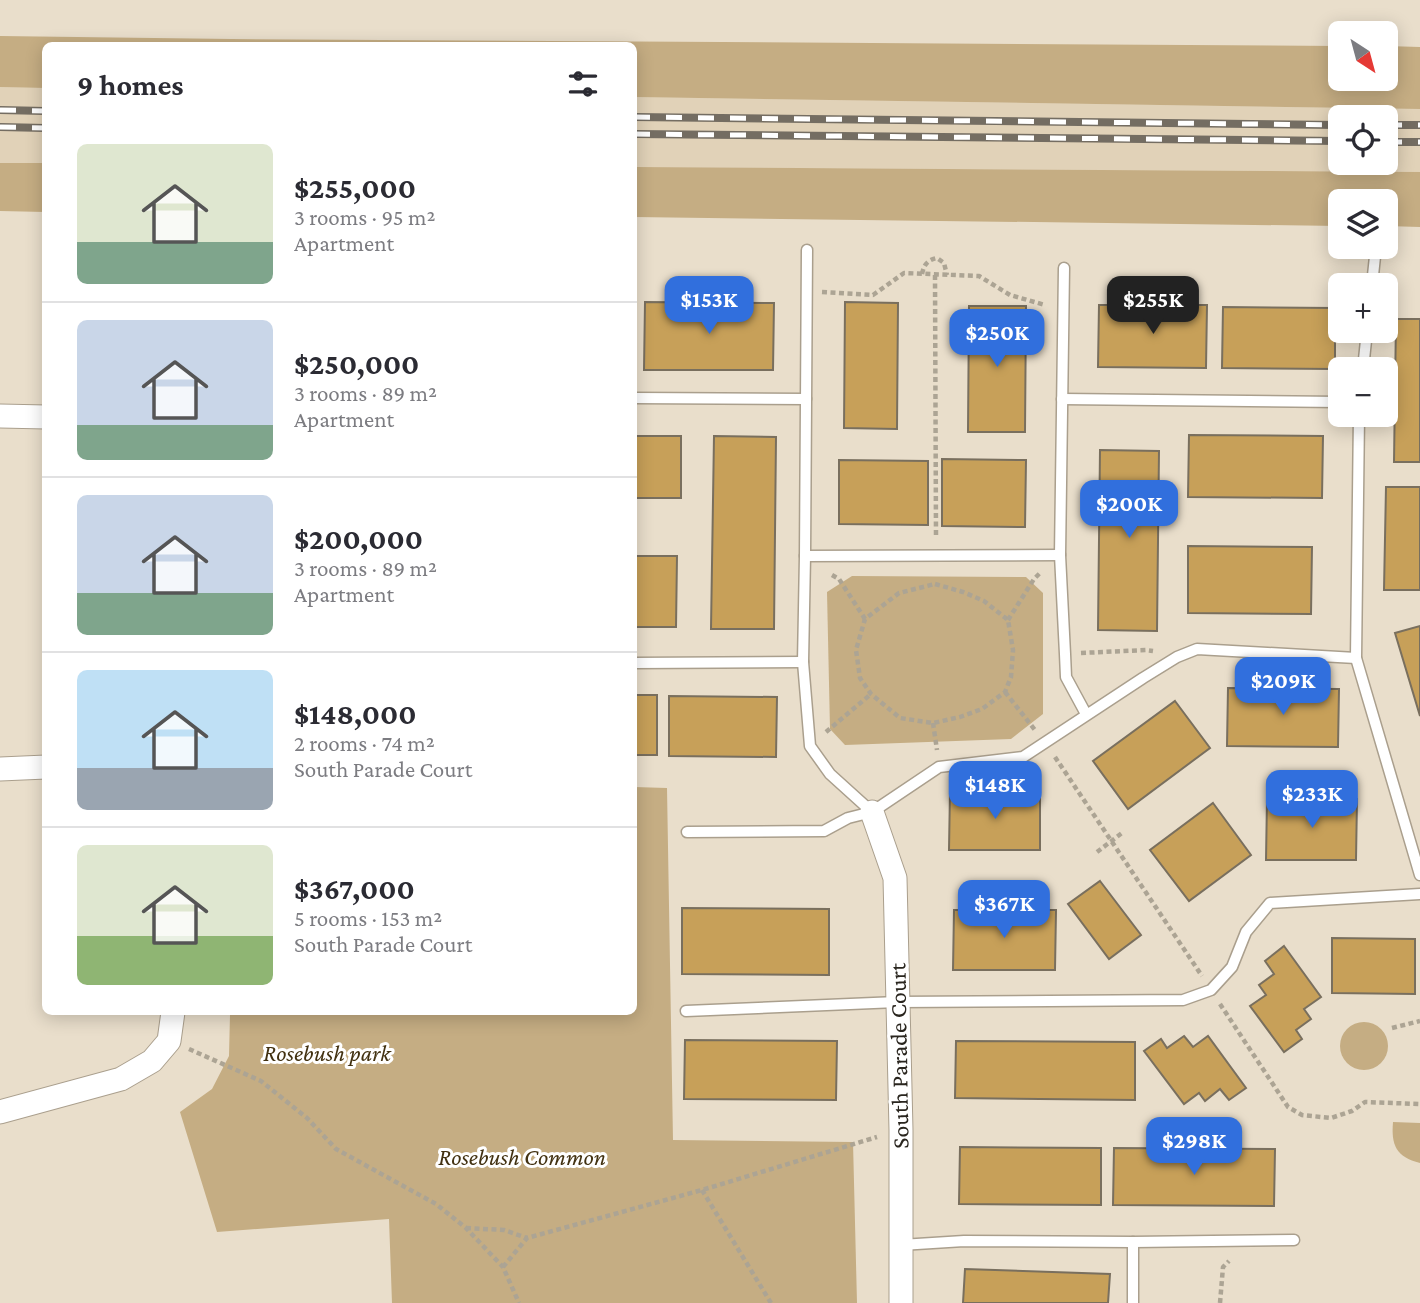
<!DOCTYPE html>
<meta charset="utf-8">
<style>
:root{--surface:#fff;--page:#f2f2f3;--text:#2b2b33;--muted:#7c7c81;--line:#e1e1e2;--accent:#316fdd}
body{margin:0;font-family:"Crimson Pro",serif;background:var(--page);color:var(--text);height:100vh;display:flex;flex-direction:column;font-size:26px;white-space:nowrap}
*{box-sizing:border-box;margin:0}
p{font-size:23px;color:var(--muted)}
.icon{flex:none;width:38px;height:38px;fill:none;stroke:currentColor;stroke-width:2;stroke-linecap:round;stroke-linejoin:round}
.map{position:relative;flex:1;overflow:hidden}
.sheet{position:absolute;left:42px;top:42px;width:595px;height:973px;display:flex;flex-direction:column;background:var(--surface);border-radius:10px;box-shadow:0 4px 18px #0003}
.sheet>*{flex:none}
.needle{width:46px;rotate:144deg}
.tools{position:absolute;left:1328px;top:21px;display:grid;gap:14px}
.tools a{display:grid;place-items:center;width:70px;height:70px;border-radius:10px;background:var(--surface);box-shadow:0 4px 18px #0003;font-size:35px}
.price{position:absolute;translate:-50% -60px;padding:0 16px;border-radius:14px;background:var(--accent);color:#fff;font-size:23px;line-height:46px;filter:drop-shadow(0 2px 4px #0008)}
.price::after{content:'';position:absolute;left:50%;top:42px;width:21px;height:16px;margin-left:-10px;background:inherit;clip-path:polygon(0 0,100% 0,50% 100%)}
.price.active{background:#222;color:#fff}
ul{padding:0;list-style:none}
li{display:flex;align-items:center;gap:21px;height:175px;padding:0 35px}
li+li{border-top:2px solid var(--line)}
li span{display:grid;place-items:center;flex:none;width:196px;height:140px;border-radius:10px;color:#555}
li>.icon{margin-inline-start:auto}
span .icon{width:84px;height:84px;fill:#fffc;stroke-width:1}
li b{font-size:30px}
h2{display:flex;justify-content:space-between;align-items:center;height:84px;padding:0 35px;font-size:30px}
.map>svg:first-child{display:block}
</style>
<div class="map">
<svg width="1420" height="1303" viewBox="0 0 1420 1303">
<rect width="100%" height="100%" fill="#e9decb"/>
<!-- built -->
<g fill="#e1d2b8" fill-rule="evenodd">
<polygon points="0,87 45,88 45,163 0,163"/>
<path d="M634 97 1420 109V172L634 167ZM1340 117H1386V163H1340Z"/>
</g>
<!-- green -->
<g fill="#c5ad83">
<polygon points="0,36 231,39 1340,46 1340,79 1386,79 1386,46 1420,47 1420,109 634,97 634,46 46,46 45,88 0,87"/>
<polygon points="0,163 45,163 45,212 0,211"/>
<polygon points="634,167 1420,172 1420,227 1386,226 1386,201 1340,201 1340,226 634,217"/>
<polygon points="852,576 1026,577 1043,593 1043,714 1011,739 845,745 830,729 827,592"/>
<polygon points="634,787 667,788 673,1140 853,1142 857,1303 392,1303 389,1219 217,1232 180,1112 212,1089 229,1056 230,1015 228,1012 634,1012"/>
<circle cx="1364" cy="1046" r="24"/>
<path d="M1393 1122 1420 1123V1163C1396 1157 1391 1145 1393 1122Z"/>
</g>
<!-- building -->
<g fill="#c7a059" stroke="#796f5e" stroke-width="2">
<polygon points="645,302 774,303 773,370 644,370"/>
<polygon points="845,302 898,303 897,429 844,428"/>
<polygon points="1099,305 1207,305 1206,368 1098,367"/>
<polygon points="969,306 1026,306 1025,432 968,432"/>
<polygon points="1223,307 1335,308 1335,369 1222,368"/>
<polygon points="1396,319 1420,319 1420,462 1394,462"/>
<polygon points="1189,435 1323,436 1322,498 1188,497"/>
<rect x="634" y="436" width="47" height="62"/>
<polygon points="714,436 776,437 774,629 711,629"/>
<polygon points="1100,450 1159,451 1157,631 1098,630"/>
<polygon points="942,459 1026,460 1025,527 942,526"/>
<polygon points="839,460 928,461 928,525 839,524"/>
<polygon points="1386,487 1420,487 1420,590 1384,590"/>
<polygon points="1188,546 1312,547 1311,614 1188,613"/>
<polygon points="634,556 677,556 676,627 634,627"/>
<polygon points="1420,626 1420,716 1395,633"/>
<polygon points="1228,688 1339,689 1338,747 1227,746"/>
<rect x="634" y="695" width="23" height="60"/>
<polygon points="669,696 777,697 776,757 669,756"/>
<polygon points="1175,701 1210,748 1128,809 1093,761"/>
<polygon points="950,791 1040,792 1040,850 949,850"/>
<polygon points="1267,799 1357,799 1356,860 1266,860"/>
<polygon points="1213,803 1251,855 1189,901 1150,850"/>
<polygon points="1100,881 1141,935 1109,959 1068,904"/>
<polygon points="682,908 829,909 829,975 682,974"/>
<polygon points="954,910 1056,910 1055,970 953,970"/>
<polygon points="1332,938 1415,939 1415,994 1332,993"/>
<polygon points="1284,946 1321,997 1304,1009 1311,1019 1296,1030 1302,1039 1284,1052 1250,1006 1266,995 1259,985 1274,974 1265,961"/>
<polygon points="1184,1036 1193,1047 1208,1036 1246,1088 1229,1100 1220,1089 1205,1101 1199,1093 1184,1104 1144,1051 1161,1039 1167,1048"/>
<polygon points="685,1040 837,1041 836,1100 684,1099"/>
<polygon points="956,1041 1135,1042 1135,1100 955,1098"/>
<polygon points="960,1147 1101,1148 1101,1205 959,1204"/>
<polygon points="1114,1148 1275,1149 1274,1206 1113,1205"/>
<polygon points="965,1269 1110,1274 1108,1303 963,1303"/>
</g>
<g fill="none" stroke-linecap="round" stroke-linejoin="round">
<defs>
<g id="lane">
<polyline points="807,250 805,556 803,662 810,746 830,774 872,812"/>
<polyline points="1064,268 1060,555 1065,654 1066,677 1086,714"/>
<polyline points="1372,285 1376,247"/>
<polyline points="1363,369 1367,331"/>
<polyline points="634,398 806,399"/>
<polyline points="1062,399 1340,402"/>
<polyline points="1359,415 1356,658 1420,875"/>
<polyline points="805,556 1060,555"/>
<polyline points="634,663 803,662"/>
<polyline points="687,832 824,831 848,818 872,812 939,767 1023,757 1143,678 1177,657 1197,649 1356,658"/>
<polyline points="686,1011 897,1002 1183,1000 1211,990 1232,967 1246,932 1270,903 1420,894"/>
<polyline points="901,1245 964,1241 1133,1242 1294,1240"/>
<polyline points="1133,1303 1133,1242"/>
</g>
<g id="street">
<polyline points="0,416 46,417"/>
<polyline points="0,769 46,767"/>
<polyline points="872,812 895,878 901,1130 901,1303"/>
<polyline points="0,1112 121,1079 152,1061 169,1041 173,1012"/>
</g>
</defs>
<!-- lane casing -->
<use href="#lane" stroke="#aa9f8d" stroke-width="13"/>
<!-- street casing -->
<use href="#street" stroke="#aa9f8d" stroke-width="25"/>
<!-- path -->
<g stroke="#aca494" stroke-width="4.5" stroke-dasharray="5 3.5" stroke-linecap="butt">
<path d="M922 274C924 265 927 260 937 258L944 263 947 275"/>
<polyline points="935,275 936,538"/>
<polyline points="822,292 873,295 904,273 979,276 1010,295 1045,305"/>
<polyline points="832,575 839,579 865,619"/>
<polygon points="935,584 963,592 984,601 1008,620 1013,650 1011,677 1005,692 982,709 960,717 933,723 900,718 871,694 860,678 856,650 865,619 899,593"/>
<polyline points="1008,620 1034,579 1041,572"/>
<polyline points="1081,653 1146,650 1153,651"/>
<polyline points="1005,692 1035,730"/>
<polyline points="933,723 937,750"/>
<polyline points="826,732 871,694"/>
<polyline points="1055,757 1202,976"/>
<polyline points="1097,852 1122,833"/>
<polyline points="1220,1004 1288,1107 1302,1115 1331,1118 1352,1111 1365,1102 1420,1104"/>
<polyline points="1392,1028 1420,1021"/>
<polyline points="189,1049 261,1081 307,1118 336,1149 436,1204 466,1228 503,1267 519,1303"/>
<polyline points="702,1190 771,1303"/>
<polyline points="466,1228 504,1230 527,1238"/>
<polyline points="503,1267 527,1238 702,1190 877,1137"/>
<polyline points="1220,1303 1223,1267 1229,1261"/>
</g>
<!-- lane -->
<use href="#lane" stroke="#fff" stroke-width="10"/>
<!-- street -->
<use href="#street" stroke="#fff" stroke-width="23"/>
<defs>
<g id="rail">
<polyline points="0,110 46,111"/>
<polyline points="634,117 1340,125"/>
<polyline points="1386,125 1420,125"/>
<polyline points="0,127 46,128"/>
<polyline points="634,134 1340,141"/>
<polyline points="1386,142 1420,142"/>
</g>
</defs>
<!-- rail casing -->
<use href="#rail" stroke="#746d62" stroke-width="8"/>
<!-- rail -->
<use href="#rail" stroke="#fff" stroke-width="5" stroke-dasharray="16" stroke-linecap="butt"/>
</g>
<g text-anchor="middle" stroke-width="6" stroke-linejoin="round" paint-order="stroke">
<!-- park labels -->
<g font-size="24" font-style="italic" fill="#423111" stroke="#fff">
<text x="327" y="1061">Rosebush park</text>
<text x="522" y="1165">Rosebush Common</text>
</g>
<!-- street labels -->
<g font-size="24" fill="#29251e" stroke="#fff">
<text transform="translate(899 1056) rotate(-91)" y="8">South Parade Court</text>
</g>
</g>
</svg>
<div class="tools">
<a><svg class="needle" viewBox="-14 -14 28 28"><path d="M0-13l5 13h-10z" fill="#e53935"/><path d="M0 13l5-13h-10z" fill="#7c7c81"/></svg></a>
<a><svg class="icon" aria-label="locate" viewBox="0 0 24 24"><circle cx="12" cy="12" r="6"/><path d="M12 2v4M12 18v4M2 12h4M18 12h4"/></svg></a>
<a><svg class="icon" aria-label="layers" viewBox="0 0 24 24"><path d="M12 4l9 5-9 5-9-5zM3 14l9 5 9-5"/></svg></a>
<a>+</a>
<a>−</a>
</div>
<b class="price" style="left:709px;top:336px">$153K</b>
<b class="price active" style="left:1153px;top:336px">$255K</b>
<b class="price" style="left:997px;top:369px">$250K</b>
<b class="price" style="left:1129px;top:540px">$200K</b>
<b class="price" style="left:1283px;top:717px">$209K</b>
<b class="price" style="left:995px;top:821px">$148K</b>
<b class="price" style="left:1312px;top:830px">$233K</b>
<b class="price" style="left:1004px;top:940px">$367K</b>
<b class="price" style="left:1194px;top:1177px">$298K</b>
<section class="sheet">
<h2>9 homes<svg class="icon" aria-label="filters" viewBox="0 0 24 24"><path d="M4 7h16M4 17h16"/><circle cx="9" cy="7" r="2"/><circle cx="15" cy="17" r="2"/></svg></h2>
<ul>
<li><span style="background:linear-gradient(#dfe7d0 70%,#7fa58c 0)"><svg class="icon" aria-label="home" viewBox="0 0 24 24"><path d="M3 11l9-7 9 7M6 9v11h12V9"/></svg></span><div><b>$255,000</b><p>3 rooms · 95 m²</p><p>Apartment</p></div></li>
<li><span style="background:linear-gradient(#c9d6e8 75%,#7fa58c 0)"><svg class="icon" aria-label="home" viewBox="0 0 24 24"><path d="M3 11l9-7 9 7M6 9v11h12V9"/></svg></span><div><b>$250,000</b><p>3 rooms · 89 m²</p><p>Apartment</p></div></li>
<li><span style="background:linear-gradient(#c9d6e8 70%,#7fa58c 0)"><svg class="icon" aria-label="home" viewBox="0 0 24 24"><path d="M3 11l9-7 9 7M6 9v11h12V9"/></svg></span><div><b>$200,000</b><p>3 rooms · 89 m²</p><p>Apartment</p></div></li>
<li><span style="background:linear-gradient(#bfe0f5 70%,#9aa5b1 0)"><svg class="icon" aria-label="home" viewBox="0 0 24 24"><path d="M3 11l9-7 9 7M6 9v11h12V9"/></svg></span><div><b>$148,000</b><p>2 rooms · 74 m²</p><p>South Parade Court</p></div></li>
<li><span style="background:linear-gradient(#dfe7d0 65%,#8fb573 0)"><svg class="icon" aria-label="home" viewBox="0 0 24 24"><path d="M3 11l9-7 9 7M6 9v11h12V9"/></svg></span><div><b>$367,000</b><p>5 rooms · 153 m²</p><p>South Parade Court</p></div></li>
</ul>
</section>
</div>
